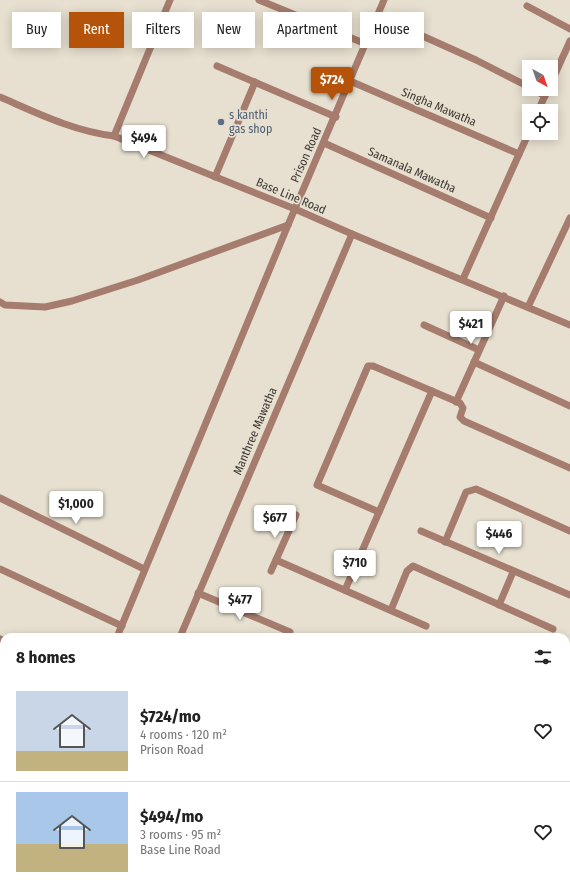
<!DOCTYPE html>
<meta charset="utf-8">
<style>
:root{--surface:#fff;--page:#f2f2f2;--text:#222;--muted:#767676;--line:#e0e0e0;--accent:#b45309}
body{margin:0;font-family:"Fira Sans Condensed",sans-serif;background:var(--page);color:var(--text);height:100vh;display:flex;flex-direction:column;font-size:15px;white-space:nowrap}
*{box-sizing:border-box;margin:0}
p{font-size:13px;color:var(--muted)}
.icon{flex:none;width:22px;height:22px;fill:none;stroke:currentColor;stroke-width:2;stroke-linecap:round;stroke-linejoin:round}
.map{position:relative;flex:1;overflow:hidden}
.drawer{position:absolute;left:0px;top:633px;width:570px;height:256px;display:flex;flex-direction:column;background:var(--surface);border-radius:12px 12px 0 0;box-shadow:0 2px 10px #0003}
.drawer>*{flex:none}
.hud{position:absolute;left:12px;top:12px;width:546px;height:36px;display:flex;gap:8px}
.needle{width:26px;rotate:140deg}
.controls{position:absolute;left:522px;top:60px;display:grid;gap:8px}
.controls a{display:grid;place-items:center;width:36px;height:36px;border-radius:0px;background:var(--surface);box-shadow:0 2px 10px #0003;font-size:20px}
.price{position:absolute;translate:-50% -34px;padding:0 9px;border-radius:4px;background:#fff;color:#222;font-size:13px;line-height:26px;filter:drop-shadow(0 1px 2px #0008)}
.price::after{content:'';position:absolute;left:50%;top:24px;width:12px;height:9px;margin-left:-6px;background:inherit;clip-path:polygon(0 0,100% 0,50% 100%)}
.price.selected{background:var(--accent);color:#fff}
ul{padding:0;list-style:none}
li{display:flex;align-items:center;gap:12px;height:100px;padding:0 16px}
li+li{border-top:1px solid var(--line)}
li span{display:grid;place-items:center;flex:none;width:112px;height:80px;border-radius:0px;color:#555}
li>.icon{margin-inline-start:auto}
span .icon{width:48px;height:48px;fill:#fffc;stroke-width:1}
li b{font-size:17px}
h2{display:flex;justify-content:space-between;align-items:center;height:48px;padding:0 16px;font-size:17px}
.pill{padding:0 14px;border-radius:0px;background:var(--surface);box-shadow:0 2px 10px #0003;font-size:14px;line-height:36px}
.pill.selected{background:var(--accent);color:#fff}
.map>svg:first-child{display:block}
</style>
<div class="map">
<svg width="570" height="889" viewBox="0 0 570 889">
<rect width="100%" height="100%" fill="#e7e0d0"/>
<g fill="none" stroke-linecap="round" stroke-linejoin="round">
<!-- street -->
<g stroke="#a57c6d" stroke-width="7">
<polyline points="259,0 366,44"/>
<polyline points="527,6 570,29"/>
<polyline points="378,16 476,60 529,87"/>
<polyline points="217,66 336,117"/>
<polyline points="350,81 519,154"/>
<polyline points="551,83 570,41"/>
<polyline points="532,89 545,96"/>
<path d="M0 97C37 113 73 131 114 136L295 209 352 234 570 325"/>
<polyline points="538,111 548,89"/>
<polyline points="114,136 170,0"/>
<polyline points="324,143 491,218"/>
<polyline points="215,177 255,82"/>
<polyline points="463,279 529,132"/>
<polyline points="0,302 5,305 45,307 72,301 138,280 288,225"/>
<polyline points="528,307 570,218"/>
<polyline points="424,325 479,350"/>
<polyline points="474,362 570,406"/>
<polyline points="456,402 504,296"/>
<polyline points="0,498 144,569"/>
<polyline points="379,512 317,485 368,366 373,366 460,403 463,408 460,417 464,421 570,468"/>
<polyline points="421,531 570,595"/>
<polyline points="445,542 466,492 476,489 570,531"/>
<polyline points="276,560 426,626"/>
<polyline points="0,569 122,626"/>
<polyline points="271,571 296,515"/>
<polyline points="345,590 432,391"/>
<polyline points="198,593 290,632 287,637"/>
<polyline points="499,605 513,572"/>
<polyline points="391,610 407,571 413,566 553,629"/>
<polyline points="117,637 288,225 384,0"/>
<polyline points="180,637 352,234"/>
<polyline points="0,639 4,641"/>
<polyline points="0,701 4,703"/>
<polyline points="566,706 570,699"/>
<polyline points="0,775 4,777"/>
<polyline points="0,859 4,860"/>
<polyline points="60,885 69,889"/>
<polyline points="213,885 222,889"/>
<polyline points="376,885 393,887 400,885"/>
<polyline points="420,885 429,889"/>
<polyline points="513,885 514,889"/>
<polyline points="7,889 9,885"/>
<polyline points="235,889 239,885"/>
</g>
</g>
<!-- markers -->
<circle fill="#5c6f8a" stroke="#e7e0d0" stroke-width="1.5" cx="221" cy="122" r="4"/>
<g text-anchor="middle" stroke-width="3.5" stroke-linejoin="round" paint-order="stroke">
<!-- street labels -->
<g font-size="12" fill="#3b3831" stroke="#e7e0d0">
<text transform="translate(439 107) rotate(23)" y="4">Singha Mawatha</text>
<text transform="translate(306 155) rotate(-66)" y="4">Prison Road</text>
<text transform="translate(412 170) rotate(24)" y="4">Samanala Mawatha</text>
<text transform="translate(291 196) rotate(23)" y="4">Base Line Road</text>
<text transform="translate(255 431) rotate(-67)" y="4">Manthree Mawatha</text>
</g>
<!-- service labels -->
<g font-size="12" fill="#4e5e75" stroke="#e7e0d0" text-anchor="start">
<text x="229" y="119">s kanthi<tspan x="229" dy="14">gas shop</tspan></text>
</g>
</g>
</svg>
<div class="controls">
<a><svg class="needle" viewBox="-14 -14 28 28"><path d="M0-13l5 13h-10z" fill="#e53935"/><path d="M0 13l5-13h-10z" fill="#767676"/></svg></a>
<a><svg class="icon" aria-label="locate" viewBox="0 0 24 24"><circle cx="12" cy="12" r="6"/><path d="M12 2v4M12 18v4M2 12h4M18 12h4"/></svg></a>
</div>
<b class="price selected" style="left:332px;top:101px">$724</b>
<b class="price" style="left:144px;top:159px">$494</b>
<b class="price" style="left:471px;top:345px">$421</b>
<b class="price" style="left:76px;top:525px">$1,000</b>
<b class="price" style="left:275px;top:539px">$677</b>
<b class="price" style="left:499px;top:555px">$446</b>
<b class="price" style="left:355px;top:584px">$710</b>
<b class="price" style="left:240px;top:621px">$477</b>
<div class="hud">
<a class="pill">Buy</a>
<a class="pill selected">Rent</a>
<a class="pill">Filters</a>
<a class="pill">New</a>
<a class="pill">Apartment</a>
<a class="pill">House</a>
</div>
<section class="drawer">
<h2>8 homes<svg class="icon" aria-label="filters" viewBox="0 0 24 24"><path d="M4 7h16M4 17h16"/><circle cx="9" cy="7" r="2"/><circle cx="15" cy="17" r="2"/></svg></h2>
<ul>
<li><span style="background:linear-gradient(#c9d6e8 75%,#c2b280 0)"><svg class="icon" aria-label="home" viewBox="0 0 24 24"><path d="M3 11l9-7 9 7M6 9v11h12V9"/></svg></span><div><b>$724/mo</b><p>4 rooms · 120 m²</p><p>Prison Road</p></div><svg class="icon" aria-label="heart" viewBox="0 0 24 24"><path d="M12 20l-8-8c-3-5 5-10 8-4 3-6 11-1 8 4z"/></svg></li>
<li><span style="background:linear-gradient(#a9c7e8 65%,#c2b280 0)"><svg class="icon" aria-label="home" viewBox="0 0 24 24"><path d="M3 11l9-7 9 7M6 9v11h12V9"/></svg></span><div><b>$494/mo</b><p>3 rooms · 95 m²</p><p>Base Line Road</p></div><svg class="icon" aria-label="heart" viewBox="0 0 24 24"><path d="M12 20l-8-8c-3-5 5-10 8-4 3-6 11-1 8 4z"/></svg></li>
</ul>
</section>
</div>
